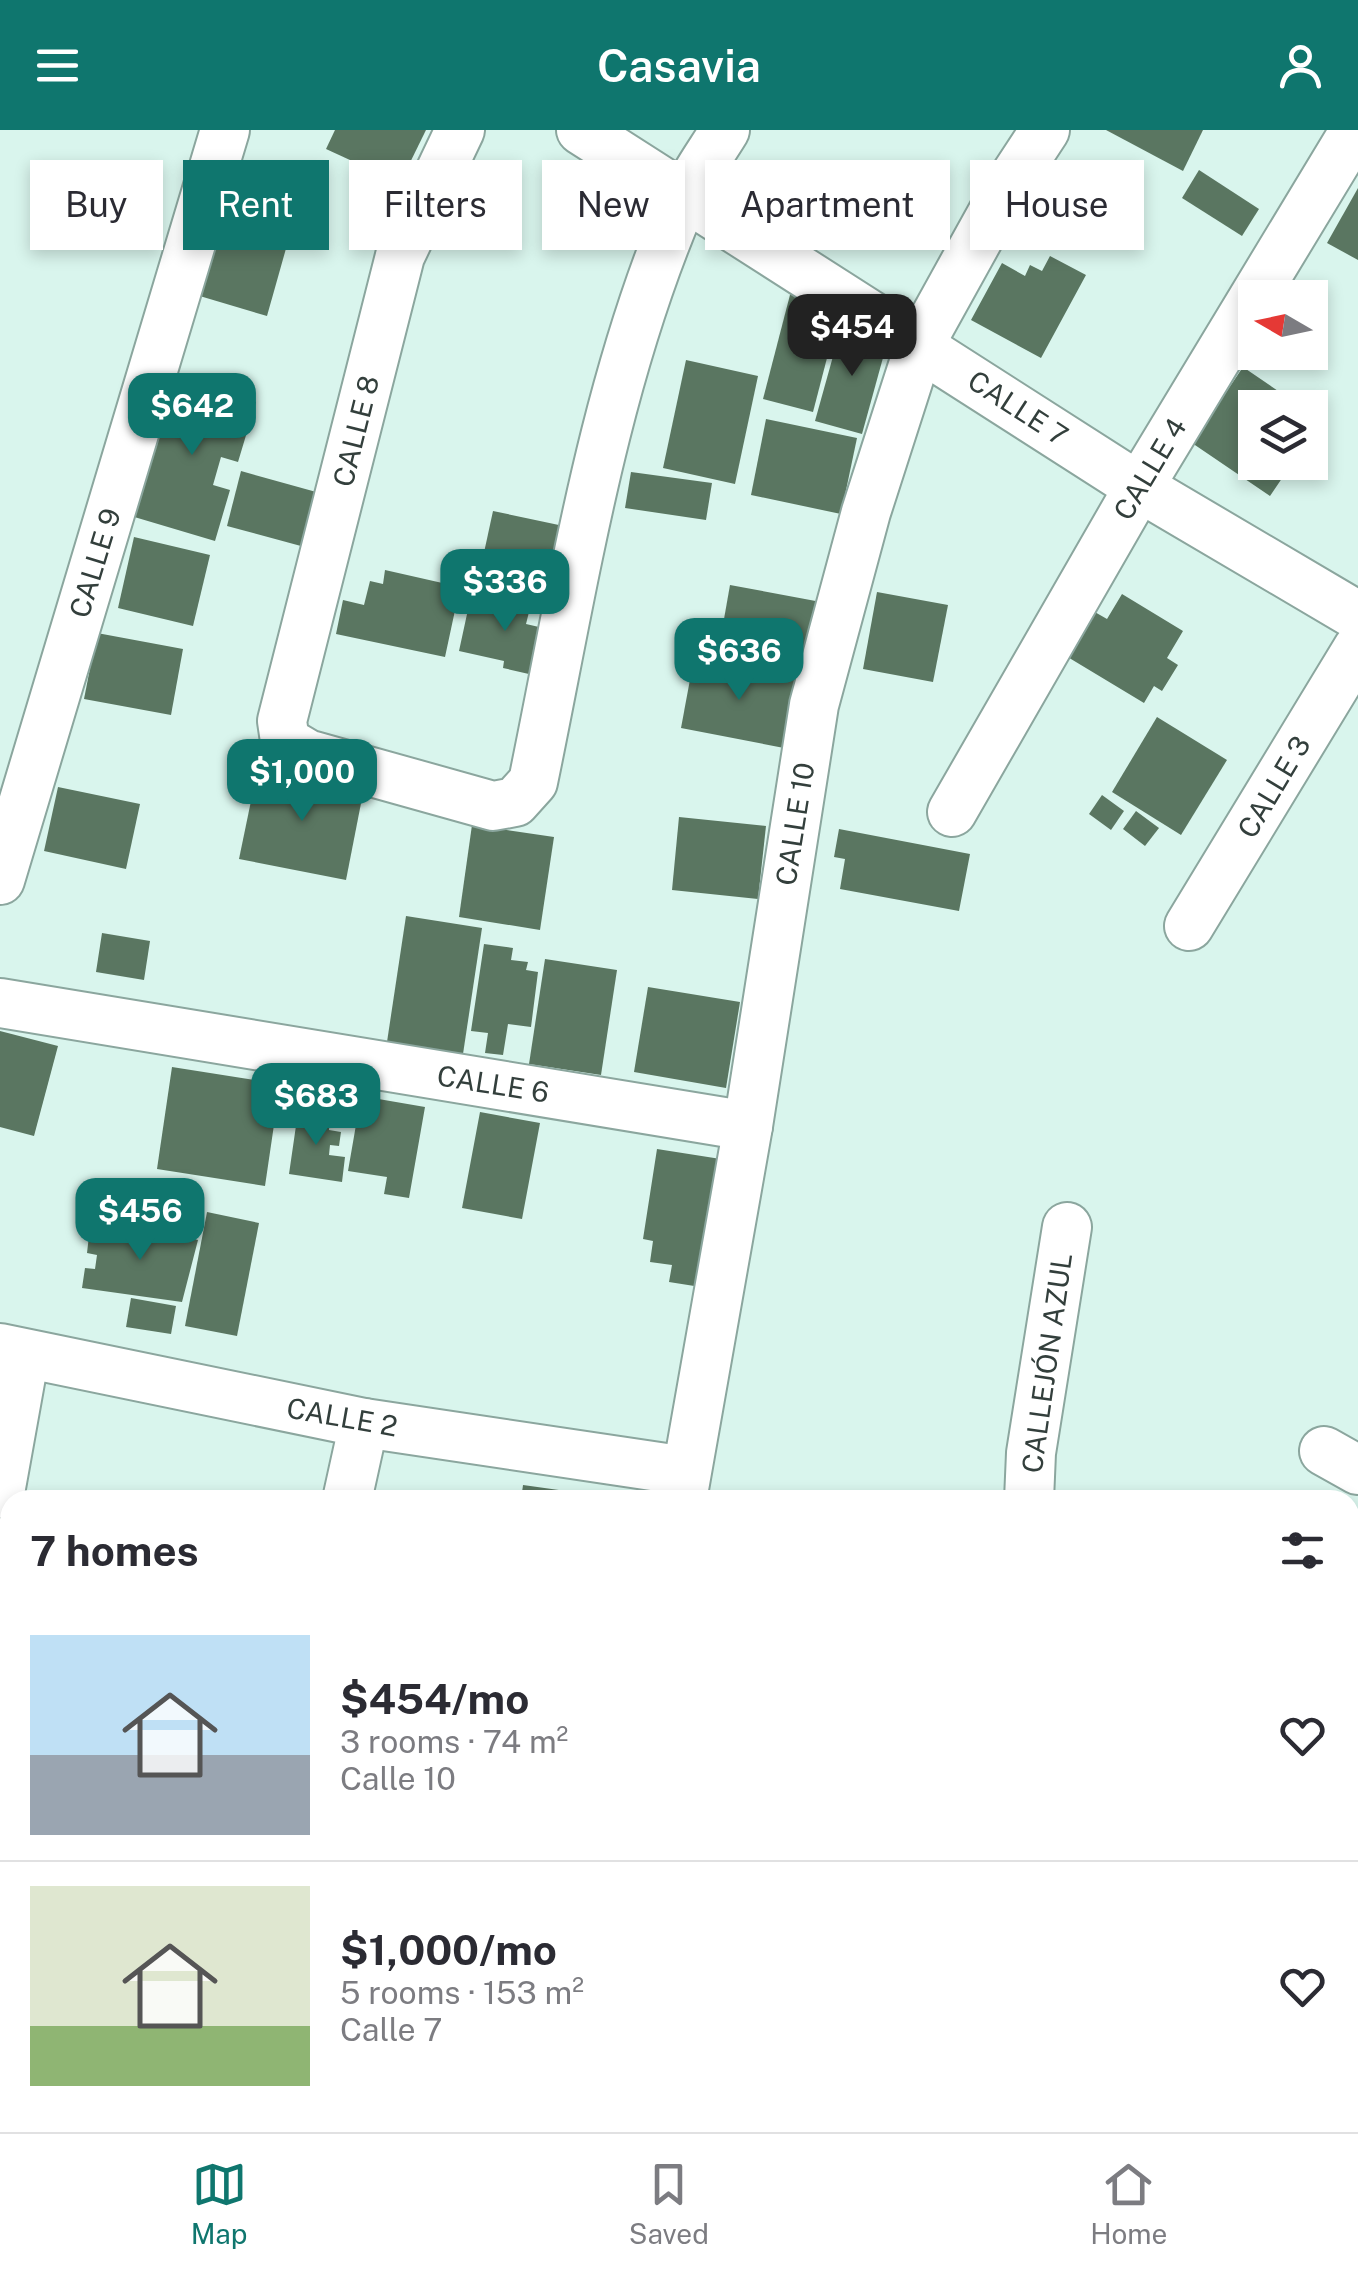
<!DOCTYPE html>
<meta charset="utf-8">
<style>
:root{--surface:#fff;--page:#f7f7f7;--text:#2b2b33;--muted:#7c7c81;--line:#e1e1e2;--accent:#0f766e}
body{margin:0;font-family:"Public Sans",sans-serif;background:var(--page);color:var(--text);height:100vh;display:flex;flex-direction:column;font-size:38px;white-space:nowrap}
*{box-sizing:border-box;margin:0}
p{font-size:32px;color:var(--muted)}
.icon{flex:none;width:55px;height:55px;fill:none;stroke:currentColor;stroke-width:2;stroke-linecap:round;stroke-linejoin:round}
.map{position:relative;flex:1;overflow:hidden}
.drawer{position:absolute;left:0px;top:1360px;width:1360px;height:642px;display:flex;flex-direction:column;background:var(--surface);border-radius:30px 30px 0 0;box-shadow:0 5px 15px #0003}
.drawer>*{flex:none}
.guide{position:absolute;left:30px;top:30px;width:1300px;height:90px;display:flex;gap:20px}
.needle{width:65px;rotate:279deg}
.controls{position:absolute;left:1238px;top:150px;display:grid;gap:20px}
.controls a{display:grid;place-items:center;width:90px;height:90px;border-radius:0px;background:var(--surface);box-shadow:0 5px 15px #0003;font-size:50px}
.price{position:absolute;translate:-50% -85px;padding:0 22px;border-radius:20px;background:var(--accent);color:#fff;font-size:32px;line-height:65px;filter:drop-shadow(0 2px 5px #0008)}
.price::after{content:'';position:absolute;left:50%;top:60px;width:30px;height:22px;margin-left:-15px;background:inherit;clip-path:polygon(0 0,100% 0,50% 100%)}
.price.active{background:#222;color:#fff}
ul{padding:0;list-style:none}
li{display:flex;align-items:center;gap:30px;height:250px;padding:0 30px}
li+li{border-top:2px solid var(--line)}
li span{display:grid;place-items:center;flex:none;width:280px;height:200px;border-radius:0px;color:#555}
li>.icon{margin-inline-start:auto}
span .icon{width:120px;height:120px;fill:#fffc;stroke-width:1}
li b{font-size:42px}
h2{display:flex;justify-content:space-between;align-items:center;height:120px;padding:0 30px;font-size:42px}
.tag{padding:0 35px;border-radius:0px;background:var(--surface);box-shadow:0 5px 15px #0003;font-size:35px;line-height:90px}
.tag.active{background:var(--accent);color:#fff}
header{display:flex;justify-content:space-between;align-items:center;height:130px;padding:0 30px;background:var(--accent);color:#fff;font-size:45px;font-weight:600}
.tab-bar{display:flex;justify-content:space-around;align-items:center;height:140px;border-top:2px solid var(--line);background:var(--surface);font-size:28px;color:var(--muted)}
.tab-bar a{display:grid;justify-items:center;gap:5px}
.tab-bar .active{color:var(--accent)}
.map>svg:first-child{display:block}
</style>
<header><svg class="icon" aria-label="menu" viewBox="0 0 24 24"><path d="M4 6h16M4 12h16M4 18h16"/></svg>Casavia<svg class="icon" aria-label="person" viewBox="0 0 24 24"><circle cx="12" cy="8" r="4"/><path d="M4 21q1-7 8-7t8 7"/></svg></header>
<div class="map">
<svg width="1358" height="2002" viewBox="0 0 1358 2002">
<rect width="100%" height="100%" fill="#d9f5ed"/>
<!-- building -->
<g fill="#5a7661">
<polygon points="335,0 426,0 400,53 326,19"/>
<polygon points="1106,0 1203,0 1183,41"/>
<polygon points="1199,40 1259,79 1242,106 1182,68"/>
<polygon points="1358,58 1358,130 1327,113"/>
<polygon points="213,94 287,115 267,186 193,164"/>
<polygon points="1050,126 1086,145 1041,228 971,190 1002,133 1025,146 1030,135 1042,141"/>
<polygon points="791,161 841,174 813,282 763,269"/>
<polygon points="842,194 889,206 862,304 815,291"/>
<polygon points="686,230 758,246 735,354 663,338"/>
<polygon points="1243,237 1303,278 1255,278 1255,332 1293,332 1270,366 1192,313"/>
<polygon points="171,247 256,272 238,332 221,327 213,355 230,360 215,411 131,386"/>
<polygon points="1310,282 1321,290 1310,307"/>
<polygon points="766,289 857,308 841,384 751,365"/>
<polygon points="241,341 327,365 312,419 227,396"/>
<polygon points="631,342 712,353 706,390 625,378"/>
<polygon points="493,381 573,398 557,472 477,455"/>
<polygon points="134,407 210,425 193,496 118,478"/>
<polygon points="385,440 460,457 445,527 336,504 343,470 364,475 370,451 383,454"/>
<polygon points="730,455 821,472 808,540 718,523"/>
<polygon points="472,461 531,474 526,494 552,500 542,547 503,538 504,531 459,521"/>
<polygon points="877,462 948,475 933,552 863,539"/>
<polygon points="1122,464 1183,501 1167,528 1178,535 1162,561 1154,556 1144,573 1066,526 1093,481 1107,489"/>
<polygon points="97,503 183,519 171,585 84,569"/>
<polygon points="694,528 798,549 784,618 681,598"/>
<polygon points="1157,587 1227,630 1181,705 1112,662"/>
<polygon points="258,637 364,658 346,750 239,729"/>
<polygon points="58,657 140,674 126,739 44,721"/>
<polygon points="1102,665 1124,681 1111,700 1089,684"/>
<polygon points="1136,681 1159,698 1145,716 1123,699"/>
<polygon points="679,687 766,696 758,769 672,760"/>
<polygon points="472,695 554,707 540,800 459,787"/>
<polygon points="839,699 970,724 959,781 840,759 845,729 834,727"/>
<polygon points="406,786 482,798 463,924 387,912"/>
<polygon points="102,803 150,811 144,850 96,842"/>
<polygon points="484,814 513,818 511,830 528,832 526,840 538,842 531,897 508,894 503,925 485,923 488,903 471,901"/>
<polygon points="545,829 617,840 601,945 529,934"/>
<polygon points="648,857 740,872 726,958 634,942"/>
<polygon points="0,901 58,916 34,1006 0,997"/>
<polygon points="172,937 280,954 265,1056 157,1039"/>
<polygon points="361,966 425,977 409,1068 384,1064 387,1047 348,1041"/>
<polygon points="299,975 309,977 308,984 330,988 329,1000 341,1002 339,1016 330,1015 329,1025 345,1027 342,1052 289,1044"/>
<polygon points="480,982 540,993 522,1089 462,1078"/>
<polygon points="657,1019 727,1030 707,1158 669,1152 672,1135 650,1132 653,1111 643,1109"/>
<polygon points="207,1082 259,1093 237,1206 185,1196"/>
<polygon points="128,1093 148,1096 147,1103 161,1105 162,1100 198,1110 182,1172 82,1158 85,1138 95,1139 97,1125 87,1123 90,1097 126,1102"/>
<polygon points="131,1168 176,1176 171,1204 126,1197"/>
<polygon points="523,1355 566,1361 565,1370 521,1370"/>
<polygon points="573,1361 614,1368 614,1370 571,1370"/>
<polygon points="8,1540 10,1540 10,1565 4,1564"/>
<polygon points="3,1581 10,1582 10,1624 0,1622"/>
<polygon points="0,1626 10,1627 10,1663 0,1661"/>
<polygon points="0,1664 10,1665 10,1685 0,1683"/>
<polygon points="0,1747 10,1748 10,1798 0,1796"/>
<polygon points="0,1802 10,1803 10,1852 0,1851"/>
<polygon points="0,1854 10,1856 10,1915 0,1914"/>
<polygon points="494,1992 562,1992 560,2002 535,2002"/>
</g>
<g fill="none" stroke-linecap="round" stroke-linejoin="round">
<defs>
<g id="minor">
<path d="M460 0 400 126 282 591 285 611 307 624 493 676 515 672 533 652C573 458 603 255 682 72 693 47 711 23 725 0"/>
<polyline points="581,0 1139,357 1358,486"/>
<polyline points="952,682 1139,357 1355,0"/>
<polyline points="0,750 225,0"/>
<polyline points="1189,796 1358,518"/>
<polyline points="0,873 748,996"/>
<polyline points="0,1218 364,1293 686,1341"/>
<polyline points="1324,1321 1358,1340"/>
<polyline points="0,1363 25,1224"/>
<polyline points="347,1370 364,1293"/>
<polyline points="682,1370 748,996 814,575 866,382 920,214 1003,64 1045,0"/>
<polyline points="1029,1370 1031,1323 1067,1097"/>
<polyline points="1350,1672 1358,1674"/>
<polyline points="1350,1903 1358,1905"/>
<polyline points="0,1935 10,1935"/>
<polyline points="375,1992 419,2002"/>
<polyline points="78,2002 78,1992"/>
<polyline points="578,2002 580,1992"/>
<polyline points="951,2002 953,1992"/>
</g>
</defs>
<!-- minor casing -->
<use href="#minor" stroke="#8ba69e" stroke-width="52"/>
<!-- minor -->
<use href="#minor" stroke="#fff" stroke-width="48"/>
</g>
<g text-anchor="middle" stroke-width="10" stroke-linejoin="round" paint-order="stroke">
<!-- street labels -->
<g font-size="28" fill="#333f3c" stroke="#fff">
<text transform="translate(1018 278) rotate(33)" y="10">CALLE 7</text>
<text transform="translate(356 301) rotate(-76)" y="10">CALLE 8</text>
<text transform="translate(1150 339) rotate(-59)" y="10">CALLE 4</text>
<text transform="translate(95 433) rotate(-73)" y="10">CALLE 9</text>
<text transform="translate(1274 657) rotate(-59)" y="10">CALLE 3</text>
<text transform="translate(795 694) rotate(-81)" y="10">CALLE 10</text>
<text transform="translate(493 954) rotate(9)" y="10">CALLE 6</text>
<text transform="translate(1047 1233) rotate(-82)" y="10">CALLEJÓN AZUL</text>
<text transform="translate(342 1287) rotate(10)" y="10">CALLE 2</text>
</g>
</g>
</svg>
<div class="controls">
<a><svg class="needle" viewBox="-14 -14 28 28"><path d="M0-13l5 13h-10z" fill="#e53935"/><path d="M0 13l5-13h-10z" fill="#7c7c81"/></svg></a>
<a><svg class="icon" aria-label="layers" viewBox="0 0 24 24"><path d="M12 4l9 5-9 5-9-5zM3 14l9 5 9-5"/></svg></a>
</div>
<b class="price active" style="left:852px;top:249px">$454</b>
<b class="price" style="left:192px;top:328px">$642</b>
<b class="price" style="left:505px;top:504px">$336</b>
<b class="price" style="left:739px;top:573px">$636</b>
<b class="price" style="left:302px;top:694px">$1,000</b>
<b class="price" style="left:316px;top:1018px">$683</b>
<b class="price" style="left:140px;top:1133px">$456</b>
<div class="guide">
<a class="tag">Buy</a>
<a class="tag active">Rent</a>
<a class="tag">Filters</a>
<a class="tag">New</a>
<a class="tag">Apartment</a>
<a class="tag">House</a>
</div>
<section class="drawer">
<h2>7 homes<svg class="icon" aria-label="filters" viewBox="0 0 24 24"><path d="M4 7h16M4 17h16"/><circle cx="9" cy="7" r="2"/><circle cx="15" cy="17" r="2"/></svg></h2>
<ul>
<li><span style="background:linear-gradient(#bfe0f5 60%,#9aa5b1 0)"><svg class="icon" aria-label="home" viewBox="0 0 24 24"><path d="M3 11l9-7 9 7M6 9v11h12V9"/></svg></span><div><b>$454/mo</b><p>3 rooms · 74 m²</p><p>Calle 10</p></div><svg class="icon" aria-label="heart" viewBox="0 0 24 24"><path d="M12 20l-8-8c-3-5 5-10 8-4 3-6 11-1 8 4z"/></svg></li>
<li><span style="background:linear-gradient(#dfe7d0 70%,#8fb573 0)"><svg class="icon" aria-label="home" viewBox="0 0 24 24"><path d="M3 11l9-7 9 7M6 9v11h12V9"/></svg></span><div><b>$1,000/mo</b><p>5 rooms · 153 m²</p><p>Calle 7</p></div><svg class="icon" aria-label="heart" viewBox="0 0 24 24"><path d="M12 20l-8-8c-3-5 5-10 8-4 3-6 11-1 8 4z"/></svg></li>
</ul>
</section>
</div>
<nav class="tab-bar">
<a class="active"><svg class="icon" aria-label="map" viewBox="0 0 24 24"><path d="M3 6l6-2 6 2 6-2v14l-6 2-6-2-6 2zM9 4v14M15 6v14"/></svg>Map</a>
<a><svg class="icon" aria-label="saved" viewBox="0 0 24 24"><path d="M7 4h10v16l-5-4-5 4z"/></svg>Saved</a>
<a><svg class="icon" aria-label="home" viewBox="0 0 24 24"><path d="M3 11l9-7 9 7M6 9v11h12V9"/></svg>Home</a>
</nav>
